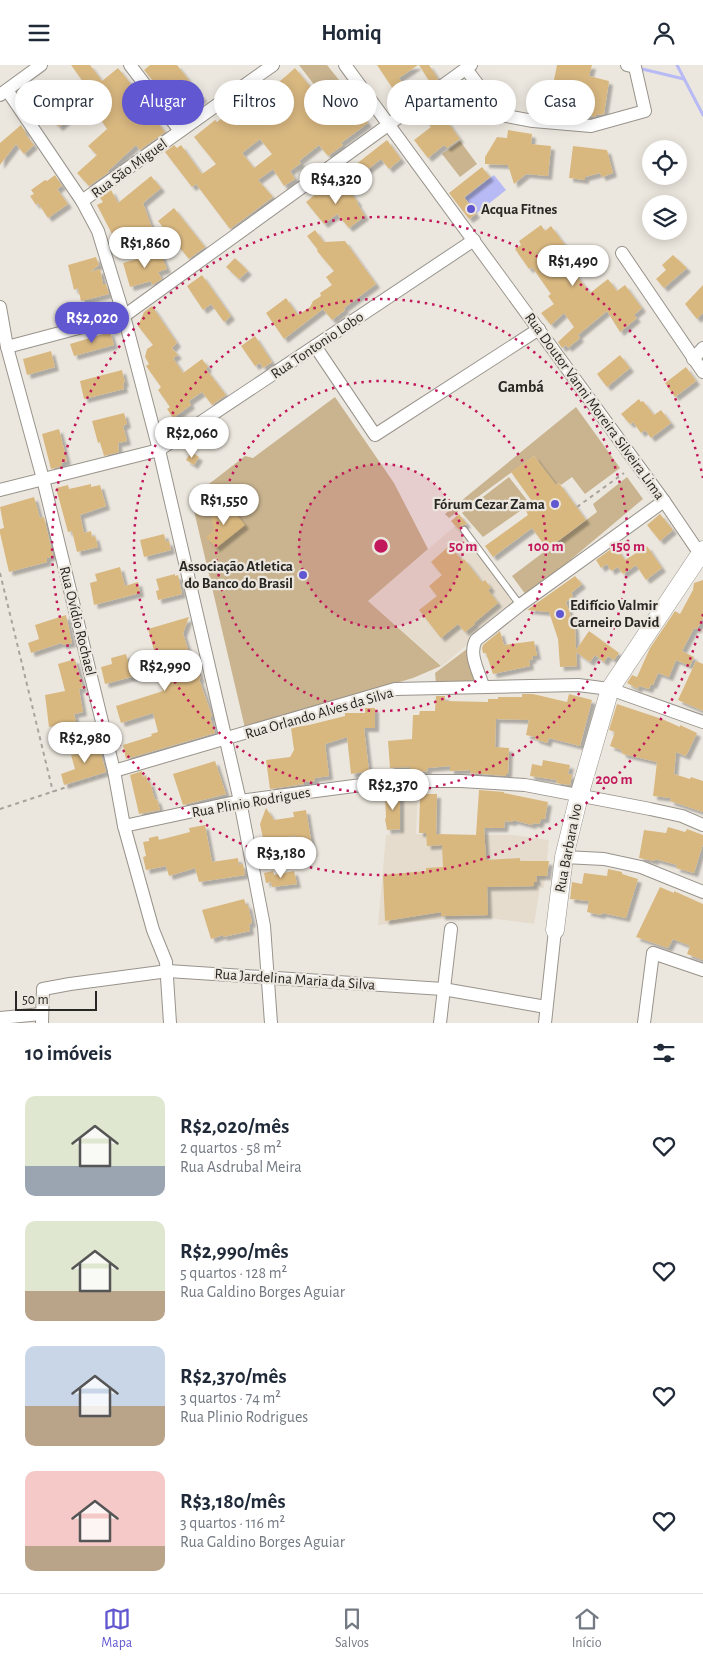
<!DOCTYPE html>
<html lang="pt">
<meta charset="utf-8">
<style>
:root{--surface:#fff;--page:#f2f2f3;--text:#1f2937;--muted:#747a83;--line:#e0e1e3;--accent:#6157d0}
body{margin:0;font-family:"Alegreya Sans",sans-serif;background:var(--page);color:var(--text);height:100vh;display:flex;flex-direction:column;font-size:19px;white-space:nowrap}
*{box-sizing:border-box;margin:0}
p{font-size:16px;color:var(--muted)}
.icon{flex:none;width:28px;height:28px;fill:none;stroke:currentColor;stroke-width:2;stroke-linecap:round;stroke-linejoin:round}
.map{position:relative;height:958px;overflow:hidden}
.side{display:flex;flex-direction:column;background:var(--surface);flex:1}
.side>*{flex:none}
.banner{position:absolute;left:15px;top:15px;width:674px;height:45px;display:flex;gap:10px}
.buttons{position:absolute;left:642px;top:75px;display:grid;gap:10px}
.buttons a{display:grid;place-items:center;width:45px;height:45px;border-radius:50%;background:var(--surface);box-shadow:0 2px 12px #0003;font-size:25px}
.scale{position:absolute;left:15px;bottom:12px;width:82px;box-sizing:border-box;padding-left:5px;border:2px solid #292724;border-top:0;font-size:14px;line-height:18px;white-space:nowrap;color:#292724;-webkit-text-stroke:4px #ece7de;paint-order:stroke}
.price{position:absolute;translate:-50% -42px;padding:0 11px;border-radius:18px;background:#fff;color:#222;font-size:16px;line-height:32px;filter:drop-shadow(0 1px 2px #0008)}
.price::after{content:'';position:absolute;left:50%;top:30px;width:15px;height:11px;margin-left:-8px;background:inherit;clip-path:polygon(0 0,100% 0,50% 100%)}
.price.current{background:var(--accent);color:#fff}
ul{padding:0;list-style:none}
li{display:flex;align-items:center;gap:15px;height:125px;padding:0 25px}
li span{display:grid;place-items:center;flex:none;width:140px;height:100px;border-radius:10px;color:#555}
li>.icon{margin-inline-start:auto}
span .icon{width:60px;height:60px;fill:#fffc;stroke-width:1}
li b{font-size:21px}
h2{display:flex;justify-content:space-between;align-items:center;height:60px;padding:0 25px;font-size:21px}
.pill{padding:0 18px;border-radius:22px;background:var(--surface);box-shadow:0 2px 12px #0003;font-size:18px;line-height:45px}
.pill.current{background:var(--accent);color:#fff}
header{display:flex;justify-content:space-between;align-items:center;height:65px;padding:0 25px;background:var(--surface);font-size:22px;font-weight:700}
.tab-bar{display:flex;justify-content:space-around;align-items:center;height:70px;border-top:1px solid var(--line);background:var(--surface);font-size:14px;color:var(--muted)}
.tab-bar a{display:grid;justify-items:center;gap:2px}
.tab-bar .current{color:var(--accent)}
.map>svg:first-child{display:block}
</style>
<header><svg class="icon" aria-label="menu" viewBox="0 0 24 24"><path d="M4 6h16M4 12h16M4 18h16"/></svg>Homiq<svg class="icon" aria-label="person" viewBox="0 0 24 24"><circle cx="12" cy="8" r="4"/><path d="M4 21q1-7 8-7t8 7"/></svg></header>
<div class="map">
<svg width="703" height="958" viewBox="0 0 703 958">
<defs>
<filter id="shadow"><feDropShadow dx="4" dy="4" stdDeviation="1" flood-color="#0004"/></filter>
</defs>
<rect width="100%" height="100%" fill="#ece7de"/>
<!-- built -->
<g fill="#e5dccd">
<polygon points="455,461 518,537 442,601 368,536"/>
<polygon points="402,728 418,728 416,769 514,770 549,775 544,823 540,823 534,859 489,853 443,854 378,860 386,770 401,769"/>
</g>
<!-- green -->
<g fill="#c9b48f">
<polygon points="299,0 327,0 343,20 325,34"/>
<polygon points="460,76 477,99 460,112 442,89"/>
<polygon points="335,332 394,418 428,484 368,536 441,601 413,613 245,663 191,433 245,391 253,393"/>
<polygon points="576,342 620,403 585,429 572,412 561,420 559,418 556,420 534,391 449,453 445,449"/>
<polygon points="509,412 530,439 483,472 462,448"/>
<polygon points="627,412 643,434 531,528 526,530 512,511 597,447 593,439"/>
<polygon points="467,584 475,618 436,618 435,608"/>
</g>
<!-- water -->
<polygon fill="#b7baf4" points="494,110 506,125 477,148 465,133"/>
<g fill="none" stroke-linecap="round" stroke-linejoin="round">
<!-- stream -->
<g stroke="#b7baf4" stroke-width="3">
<polyline points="677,0 703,50"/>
<polyline points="638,3 684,14"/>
</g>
</g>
<!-- building -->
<g fill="#d9b880" fill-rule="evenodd" filter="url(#shadow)">
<polygon points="71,0 90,0 102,16 118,3 139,29 136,30 165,67 140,85 136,80 108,106 109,107 89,121 77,108 97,90 88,81 107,64 97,49 108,40 101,30 102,28 90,14 84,18"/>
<polygon points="150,0 177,0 203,33 191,41 189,38 178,47 144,5"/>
<polygon points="377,0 418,0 399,13 402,18 393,24"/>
<polygon points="419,0 429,0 438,14 431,19"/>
<polygon points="557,0 592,0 589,11 609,16 604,49 596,50 595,52 588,50 588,53 566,51 571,18 554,15"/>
<path d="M295 3 332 48 349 34 368 58 341 78 343 80 328 91 319 80 299 96 301 98 290 106 295 114 284 121 273 104 258 115 273 132 230 164 196 119 192 122 165 87 174 80 177 83 181 80 202 109 216 99 194 72 215 55 217 57 228 48 234 56 248 46 246 45 255 38 257 40 276 24 280 19 279 17ZM260 74 272 89 254 103 242 88Z"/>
<polygon points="59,42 69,53 59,62 49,51"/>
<polygon points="437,42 460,74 447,83 444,80 428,93 414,75 431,62 423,52"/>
<polygon points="21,60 26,68 25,69 34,80 24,89 16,79 0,100 0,78"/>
<polygon points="508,65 532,69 531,79 551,81 548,111 526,109 514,119 508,100 485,99 485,92 497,72 507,73"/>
<polygon points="387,75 401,94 389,104 381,94 362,109 355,100"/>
<polygon points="573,81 607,85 613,108 602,112 600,108 585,112 585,115 569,113"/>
<polygon points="482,102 490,112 464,132 476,149 469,154 449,128"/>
<polygon points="55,110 62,121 57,124 68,139 48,153 38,138 36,140 30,131 34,129 31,125 45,115 47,116"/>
<polygon points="151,111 161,123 143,138 152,163 146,169 143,165 121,182 111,170 112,169 97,140 103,137 100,133 111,125 118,138"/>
<polygon points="341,115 358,137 357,138 365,151 349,163 337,149 324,159 306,137 324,122 328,125"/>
<polygon points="174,143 205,182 189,194 158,156"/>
<polygon points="541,160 545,166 551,161 565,180 561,182 575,200 571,203 590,228 608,214 617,226 625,220 642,243 634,250 637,253 620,267 607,246 578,270 580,273 568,283 566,280 562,283 558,277 574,262 564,248 551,260 541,248 554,239 548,231 551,229 532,202 529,204 515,184 521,180 519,176"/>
<polygon points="315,165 324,177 345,176 376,219 344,243 345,245 332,255 323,244 284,274 266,248 286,233 298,250 310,242 313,236 321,231 320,228 332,220 326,212 334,206 317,186 318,185 307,171"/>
<polygon points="159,184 167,204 158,207 162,214 152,220 151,216 130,222 123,198 141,193 140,191"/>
<polygon points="673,190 687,203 664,223 656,214 666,205 662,200"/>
<polygon points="96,192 99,200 90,207 100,204 103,219 106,219 109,229 81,236 78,223 74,225 68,200"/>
<polygon points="235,193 248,206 239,214 226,202"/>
<polygon points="202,210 231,251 224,257 211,239 203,245 187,221"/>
<polygon points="703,220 703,248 697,254 685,239"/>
<polygon points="152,241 177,278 172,283 178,290 173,293 183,308 202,294 208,302 206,304 226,330 212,340 202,327 189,336 191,340 173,353 167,344 170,342 158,325 161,322 146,301 149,299 145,292 147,284 153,280 138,261 144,247"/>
<polygon points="110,267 114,280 74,291 70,279"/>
<polygon points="255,271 272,297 263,303 260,298 255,301 241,281"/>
<polygon points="51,286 55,302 27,310 23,294"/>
<polygon points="620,290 630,303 607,322 597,309"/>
<polygon points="686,302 696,316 675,332 665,318"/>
<polygon points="122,305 125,318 123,318 124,324 84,334 80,316"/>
<polygon points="639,334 641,337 643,336 654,350 661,345 671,358 651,373 645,365 641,368 633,357 630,359 621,349"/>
<polygon points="124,348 127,359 123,361 127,376 118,378 119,387 104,391 100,377 98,378 92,356"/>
<polygon points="59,364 67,396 61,398 62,401 51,404 42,369"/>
<polygon points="191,387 199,392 194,400 186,395"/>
<polygon points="534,391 556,420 559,418 586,455 547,484 532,463 493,492 485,481 528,450 526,446 534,439 511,407"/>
<polygon points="91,419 91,422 100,420 106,441 80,450 84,468 91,466 92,472 95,471 98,482 77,487 72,466 68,467 56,423 68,420 69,424"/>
<polygon points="34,432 40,453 44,452 53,491 47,493 47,497 9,507 0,468 0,464 4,463 0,442"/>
<polygon points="223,440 233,445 245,460 216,483 206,472 214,465 211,450"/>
<polygon points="459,449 467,459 461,461 459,465 451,456"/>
<polygon points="660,449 673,465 660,476 647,460"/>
<polygon points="164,469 166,477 169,476 171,485 144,492 140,475"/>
<polygon points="449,481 462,495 464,494 482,517 485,515 491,523 488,525 498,538 474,558 475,559 465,567 458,559 441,573 419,545 437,531 429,521 442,510 431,497"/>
<polygon points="615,481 625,495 647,481 662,503 646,515 636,500 623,509 618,502 611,506 607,499 601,503 596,495"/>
<polygon points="120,502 125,521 138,517 140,528 94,540 90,518 97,516 95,509"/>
<polygon points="175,509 175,511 178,510 182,529 158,535 156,526 159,525 156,514"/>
<polygon points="575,511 582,519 571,528 573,531 566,537 575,563 576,585 589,566 619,588 614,595 608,591 604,597 595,590 590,597 576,587 577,601 560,602 558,574 549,547 527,545"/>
<polygon points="703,515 703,553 697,564 694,563 682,586 694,592 690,601 676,595 669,612 658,608 653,620 651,619 649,624 639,621 638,624 627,618 632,610 637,612 650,583 675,546 680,549 693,525 694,518"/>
<polygon points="66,550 72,578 63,580 61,578 31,588 28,578 39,574 35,560"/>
<polygon points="189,552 183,568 193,602 195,601 196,605 198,605 201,614 199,614 212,651 210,652 215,668 126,694 123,680 152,671 151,669 158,667 153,648 121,658 116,641 163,626 157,607 143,611 143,609 105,619 101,602 112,599 111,593 126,589 132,611 142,589 157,596 148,564"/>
<polygon points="500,566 504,580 534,576 537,591 532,591 533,594 529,595 530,601 493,609 486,588 483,588 482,583 483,580"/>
<polygon points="75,594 83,623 79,624 83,647 74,649 76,657 49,662 45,630 65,626 58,599"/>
<polygon points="696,596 703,599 703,646 678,635"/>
<polygon points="522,629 533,629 567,637 569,629 592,635 580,681 549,673 547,678 535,674 535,672 526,670 529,655 496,654 495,682 509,683 508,709 506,709 506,711 470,708 470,705 450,706 450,701 427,703 428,706 411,707 410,702 390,703 388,676 412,674 413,650 419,650 420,646 435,646 436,631 445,631 445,636 488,637 488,634 498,634 498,632 522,632"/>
<polygon points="617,639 662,654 680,662 680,660 697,668 686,691 676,687 674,709 690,714 691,712 703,716 703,747 670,736 671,733 653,731 657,697 623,689 621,685 610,681 615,667 609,665"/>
<polygon points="365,643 375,643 375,663 364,663 369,706 351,709 347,672 325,679 329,711 314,713 315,716 304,717 304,719 270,724 266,695 290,692 294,685 291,663 309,660 345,651 345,648 365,648"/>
<polygon points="97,675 106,707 64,720 61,709 75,704 71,690 77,689 76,685 82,684 80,680"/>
<polygon points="543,695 570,700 568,709 572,710 570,720 556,718 557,715 530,711 532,699 542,701"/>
<polygon points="215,696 226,729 183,740 173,709"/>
<polygon points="142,706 143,712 146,711 148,718 150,717 155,735 157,734 160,745 139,749 130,710"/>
<polygon points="479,725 504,727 504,728 548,737 545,754 541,754 539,759 533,758 532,760 513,755 513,757 505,756 504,763 484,763 486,795 520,793 520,796 549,796 547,811 536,811 537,817 534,817 534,821 487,822 488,850 441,851 441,847 385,856 383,810 426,806 426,803 443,802 442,780 427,781 426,768 419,768 420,729 437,729 436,769 476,770"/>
<polygon points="400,728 400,764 387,765 385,754 386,753 385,729"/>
<polygon points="266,743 274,755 294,752 293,747 306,745 313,787 301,790 296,771 276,773 276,776 264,778 260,759"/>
<polygon points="205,760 212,797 238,793 239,800 243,799 245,810 199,817 195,803 169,811 166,801 146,805 143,792 146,791 143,777 149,776 149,773 158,771 159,775 190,767 189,763"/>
<polygon points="668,762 685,767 687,764 703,770 703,779 694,808 676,803 677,800 655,794 655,796 639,793 644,765 666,768"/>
<polygon points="608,804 622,807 622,809 638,814 626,853 602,848 601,850 587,847 589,836 570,834 572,817 582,819 584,808 607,811"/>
<polygon points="273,806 274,810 294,806 297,819 272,822 271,817 266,818 264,808"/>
<polygon points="660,822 674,828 674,826 703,839 703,895 687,889 690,881 673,874 668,883 636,872"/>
<polygon points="244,834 246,840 248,840 252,858 249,859 250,866 223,872 223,870 211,874 202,845"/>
</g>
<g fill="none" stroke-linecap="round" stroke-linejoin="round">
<defs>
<polyline id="lane" points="464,465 520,540"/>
<g id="street">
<polyline points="130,0 180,66"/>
<polyline points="345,0 664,436 700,489 703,490"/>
<polyline points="466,4 501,50 533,56 591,61 645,46 635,2 627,0"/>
<polyline points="7,25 82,136 98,166 124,251 159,385 240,736 264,861 271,958"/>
<polyline points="0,30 41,0"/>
<polyline points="82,136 273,0"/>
<polyline points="622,188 703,307"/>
<polyline points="0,242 7,282 43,414 114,706 124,761 153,865 166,897 170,958"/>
<polyline points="315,281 375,370 539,264"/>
<polyline points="7,282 124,251 471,0"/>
<polyline points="693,294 703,283"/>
<polyline points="0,425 159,385 474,175"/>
<path d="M483 621C479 607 468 589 476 575L520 540 664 436"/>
<polyline points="114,706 395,624 578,620 610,624 703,657"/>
<polyline points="124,761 240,736 369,719 411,716 461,716 525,720 650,744 682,751 703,760"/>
<polyline points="564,792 604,794 641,802 703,827"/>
<polyline points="0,953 41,949"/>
<polyline points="42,958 43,924 70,919 168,906 443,924 546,942"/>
<polyline points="440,958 451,864"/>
<polyline points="545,958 555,865"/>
<polyline points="644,958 653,888 703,905"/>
</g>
<polyline id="secondary" points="555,865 564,792 579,731 610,624 703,485"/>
</defs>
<!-- lane casing -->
<use href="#lane" stroke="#98938b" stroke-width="8"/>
<!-- street casing -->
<use href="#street" stroke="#98938b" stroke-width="14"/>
<!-- secondary casing -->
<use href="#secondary" stroke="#98938b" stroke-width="19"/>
<!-- path -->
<g stroke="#a8a49d" stroke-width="2" stroke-dasharray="4 4" stroke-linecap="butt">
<polyline points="577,442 624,408"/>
<polyline points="0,508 53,727"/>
<polyline points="0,744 103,710"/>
</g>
<!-- lane -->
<use href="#lane" stroke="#fff" stroke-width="6"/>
<!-- street -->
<use href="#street" stroke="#fff" stroke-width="12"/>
<!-- secondary -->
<use href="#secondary" stroke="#fff" stroke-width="18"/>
</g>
<!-- distance rings -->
<circle cx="381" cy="481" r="82" fill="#c2185b" fill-opacity=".12"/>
<g fill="none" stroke="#c2185b" stroke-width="2.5" stroke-dasharray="2.5 5">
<circle cx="381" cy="481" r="82"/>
<circle cx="381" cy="481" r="165"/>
<circle cx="381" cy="481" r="247"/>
<path d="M703 549A329 329 0 1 1 703 413"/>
</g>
<!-- markers -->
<g fill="#6157d0" stroke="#ece7de" stroke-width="2">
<circle cx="471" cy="144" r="5"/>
<circle cx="555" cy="439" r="5"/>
<circle cx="303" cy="510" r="5"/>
<circle cx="560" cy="549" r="5"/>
</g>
<g text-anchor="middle" stroke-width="4.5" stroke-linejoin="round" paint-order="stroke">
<!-- street labels -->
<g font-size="15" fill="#292724" stroke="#ece7de">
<text transform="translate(129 103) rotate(-36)" y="5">Rua São Miguel</text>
<text transform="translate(317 280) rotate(-34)" y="5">Rua Tontonio Lobo</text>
<text transform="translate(595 341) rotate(54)" y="5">Rua Doutor Vanni Moreira Silveira Lima</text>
<text transform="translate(78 556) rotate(76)" y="5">Rua Ovídio Rochael</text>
<text transform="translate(319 648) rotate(-16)" y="5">Rua Orlando Alves da Silva</text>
<text transform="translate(251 737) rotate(-10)" y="5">Rua Plinio Rodrigues</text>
<text transform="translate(568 783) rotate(-79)" y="5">Rua Barbara Ivo</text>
<text transform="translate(295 914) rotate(4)" y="5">Rua Jardelina Maria da Silva</text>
</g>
<!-- poi labels -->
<g font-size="15" font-weight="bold" fill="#292724" stroke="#ece7de" text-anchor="start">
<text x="481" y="149">Acqua Fitnes</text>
<text x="545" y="444" text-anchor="end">Fórum Cezar Zama</text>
<text x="293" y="506" text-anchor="end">Associação Atletica<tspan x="293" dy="17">do Banco do Brasil</tspan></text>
<text x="570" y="545">Edifício Valmir<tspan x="570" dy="17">Carneiro David</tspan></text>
</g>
<!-- neighbourhood labels -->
<g font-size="16" font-weight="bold" fill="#292724" stroke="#ece7de">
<text x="521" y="327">Gambá</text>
</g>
</g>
<circle cx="381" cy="481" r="8" fill="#c2185b" stroke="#ece7de" stroke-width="2.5"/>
<g font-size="15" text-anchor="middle" font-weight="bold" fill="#c2185b" stroke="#ece7de" stroke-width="4.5" stroke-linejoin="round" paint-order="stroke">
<text x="463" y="486">50 m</text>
<text x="546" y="486">100 m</text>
<text x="628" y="486">150 m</text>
<text x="614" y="719">200 m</text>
</g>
</svg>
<div class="buttons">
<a><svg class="icon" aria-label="locate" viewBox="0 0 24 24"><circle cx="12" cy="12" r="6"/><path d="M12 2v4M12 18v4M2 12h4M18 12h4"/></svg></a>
<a><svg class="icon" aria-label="layers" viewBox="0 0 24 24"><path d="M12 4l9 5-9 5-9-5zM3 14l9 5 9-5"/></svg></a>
</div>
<div class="scale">50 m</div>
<b class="price" style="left:336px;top:140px">R$4,320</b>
<b class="price" style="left:145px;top:204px">R$1,860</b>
<b class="price" style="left:573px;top:222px">R$1,490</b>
<b class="price current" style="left:92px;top:279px">R$2,020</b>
<b class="price" style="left:192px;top:394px">R$2,060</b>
<b class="price" style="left:224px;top:461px">R$1,550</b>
<b class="price" style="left:165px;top:627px">R$2,990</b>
<b class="price" style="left:85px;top:699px">R$2,980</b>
<b class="price" style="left:393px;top:746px">R$2,370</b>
<b class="price" style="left:281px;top:814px">R$3,180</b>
<div class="banner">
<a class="pill">Comprar</a>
<a class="pill current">Alugar</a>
<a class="pill">Filtros</a>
<a class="pill">Novo</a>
<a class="pill">Apartamento</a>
<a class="pill">Casa</a>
</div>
</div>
<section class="side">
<h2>10 imóveis<svg class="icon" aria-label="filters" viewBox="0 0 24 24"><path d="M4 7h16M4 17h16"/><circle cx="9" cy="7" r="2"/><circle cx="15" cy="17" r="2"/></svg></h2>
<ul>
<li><span style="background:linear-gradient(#dfe7d0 70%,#9aa5b1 0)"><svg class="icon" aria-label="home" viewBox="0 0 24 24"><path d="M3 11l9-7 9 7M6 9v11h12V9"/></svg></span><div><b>R$2,020/mês</b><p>2 quartos · 58 m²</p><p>Rua Asdrubal Meira</p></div><svg class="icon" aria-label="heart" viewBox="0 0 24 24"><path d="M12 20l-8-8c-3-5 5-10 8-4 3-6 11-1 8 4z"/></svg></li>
<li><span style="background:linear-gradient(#dfe7d0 70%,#b9a48a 0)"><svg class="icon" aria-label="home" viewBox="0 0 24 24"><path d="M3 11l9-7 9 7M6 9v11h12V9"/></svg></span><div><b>R$2,990/mês</b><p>5 quartos · 128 m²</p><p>Rua Galdino Borges Aguiar</p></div><svg class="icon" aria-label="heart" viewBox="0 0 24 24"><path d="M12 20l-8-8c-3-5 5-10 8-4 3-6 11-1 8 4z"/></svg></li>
<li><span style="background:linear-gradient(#c9d6e8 60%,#b9a48a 0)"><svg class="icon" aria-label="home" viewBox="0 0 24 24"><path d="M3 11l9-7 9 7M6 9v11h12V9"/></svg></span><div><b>R$2,370/mês</b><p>3 quartos · 74 m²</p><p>Rua Plinio Rodrigues</p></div><svg class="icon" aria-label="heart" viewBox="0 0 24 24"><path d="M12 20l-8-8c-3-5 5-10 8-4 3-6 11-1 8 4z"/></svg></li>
<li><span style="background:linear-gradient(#f6c9c9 75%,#b9a48a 0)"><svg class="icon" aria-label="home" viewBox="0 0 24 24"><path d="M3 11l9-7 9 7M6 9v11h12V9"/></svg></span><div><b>R$3,180/mês</b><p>3 quartos · 116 m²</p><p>Rua Galdino Borges Aguiar</p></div><svg class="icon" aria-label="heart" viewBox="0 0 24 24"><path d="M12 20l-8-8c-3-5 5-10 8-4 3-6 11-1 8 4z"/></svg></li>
</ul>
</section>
<nav class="tab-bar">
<a class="current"><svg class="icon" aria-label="map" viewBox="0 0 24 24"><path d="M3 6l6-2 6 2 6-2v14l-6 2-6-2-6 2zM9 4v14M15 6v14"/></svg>Mapa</a>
<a><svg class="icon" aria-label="saved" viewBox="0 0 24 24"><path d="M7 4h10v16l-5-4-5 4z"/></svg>Salvos</a>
<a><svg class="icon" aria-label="home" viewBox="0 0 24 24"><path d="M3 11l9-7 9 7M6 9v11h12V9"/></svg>Início</a>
</nav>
